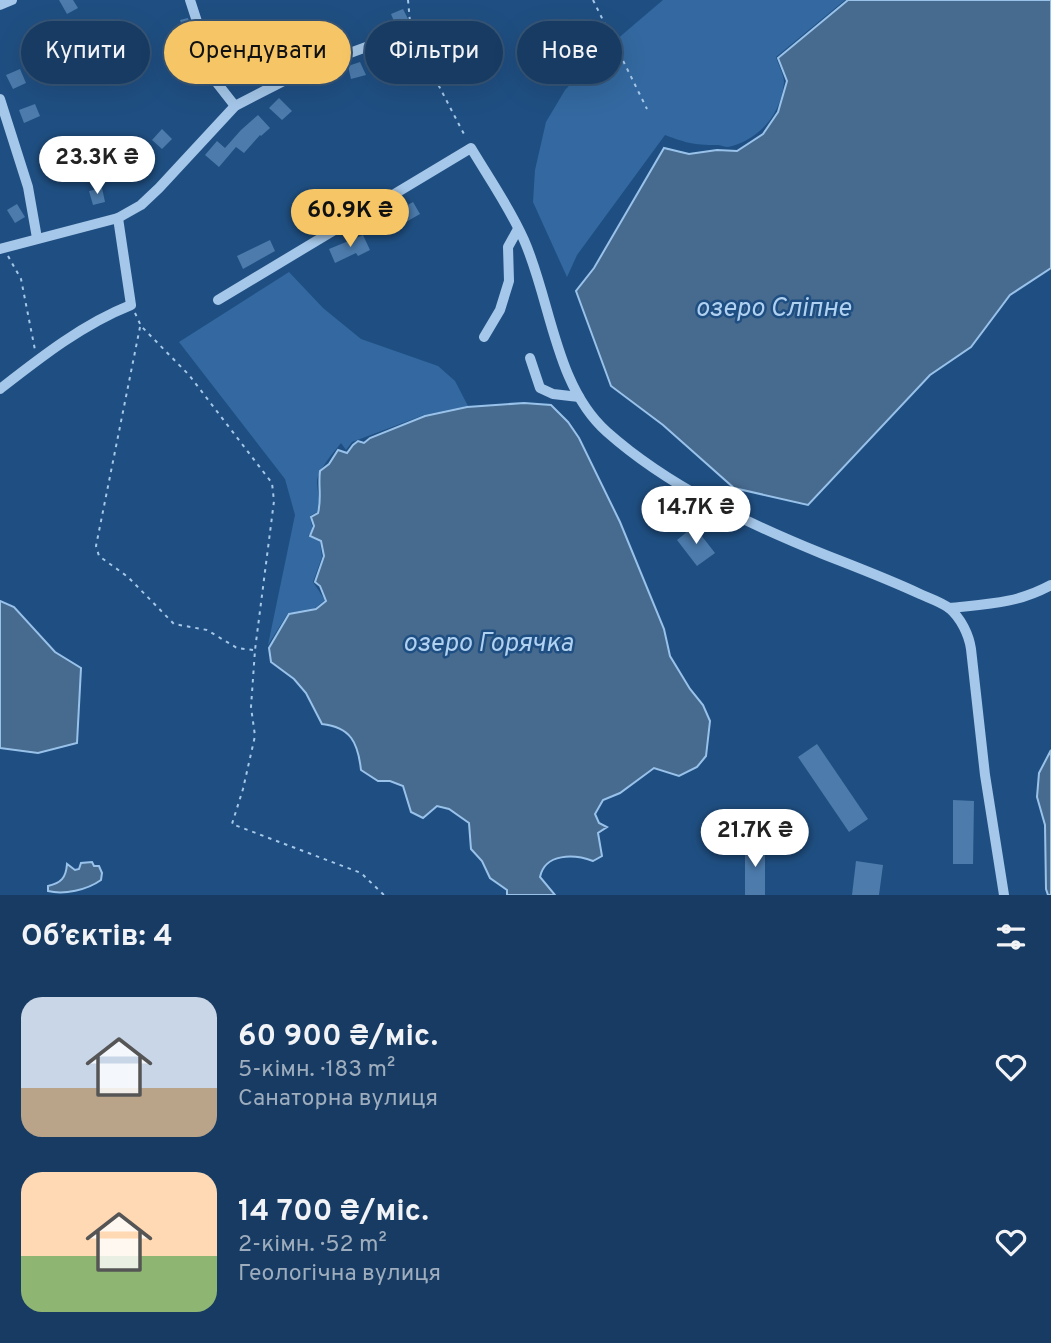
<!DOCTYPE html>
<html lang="uk">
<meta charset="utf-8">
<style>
:root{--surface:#173b62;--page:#204268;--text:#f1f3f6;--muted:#9eadbe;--line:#365577;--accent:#f6c565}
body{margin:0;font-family:Overpass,sans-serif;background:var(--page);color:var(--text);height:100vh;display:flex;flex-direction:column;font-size:26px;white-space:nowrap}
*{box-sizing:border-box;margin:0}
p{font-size:23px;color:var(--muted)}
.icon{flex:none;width:38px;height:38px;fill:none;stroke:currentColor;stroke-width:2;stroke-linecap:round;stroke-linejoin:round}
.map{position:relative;height:895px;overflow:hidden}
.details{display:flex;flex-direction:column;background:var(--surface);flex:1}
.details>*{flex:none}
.banner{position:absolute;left:21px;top:21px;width:700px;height:63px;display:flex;gap:14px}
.price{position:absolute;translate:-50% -60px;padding:0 16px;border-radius:24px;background:#fff;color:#222;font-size:23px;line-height:46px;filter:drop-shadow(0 2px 4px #0008)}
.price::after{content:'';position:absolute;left:50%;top:42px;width:21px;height:16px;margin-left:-10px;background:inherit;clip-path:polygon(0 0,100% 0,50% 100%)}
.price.current{background:var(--accent);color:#111}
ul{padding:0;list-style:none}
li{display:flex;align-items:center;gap:21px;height:175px;padding:0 21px}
li span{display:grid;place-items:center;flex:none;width:196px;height:140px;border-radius:21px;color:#555}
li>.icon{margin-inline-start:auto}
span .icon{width:84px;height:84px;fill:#fffc;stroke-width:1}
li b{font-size:30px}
h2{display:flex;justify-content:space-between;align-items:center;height:84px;padding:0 21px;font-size:30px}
.pill{padding:0 24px;border-radius:32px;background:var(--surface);box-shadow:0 7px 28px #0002,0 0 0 2px var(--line);font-size:24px;line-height:63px}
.pill.current{background:var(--accent);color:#111}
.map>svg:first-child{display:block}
</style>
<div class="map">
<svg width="1051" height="895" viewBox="0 0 1051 895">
<rect width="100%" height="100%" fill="#1f4f82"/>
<!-- green -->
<g fill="#3369a0">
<path d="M663 0H845L776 57C778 64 784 75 784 82 781 116 758 140 728 147 724 147 721 145 717 145 693 145 687 143 665 135L577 255 567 277 533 202 535 170 546 122 565 90 596 57Z"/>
<path d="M289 272 323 308 361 339 438 366 455 381 468 406 424 415 352 442 346 450 341 443C334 452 316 472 317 483 318 497 321 497 317 512L310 516 313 531 308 536 320 542 322 557 313 582 325 600 315 608 288 613 268 645 295 515 285 479 179 342Z"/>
</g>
<!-- water -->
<g fill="#476a8f" stroke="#99c2ea" stroke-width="2">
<polygon points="848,0 1051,0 1051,268 1010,295 971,347 930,375 808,505 734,488 663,425 611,386 576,291 594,268 664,148 689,154 717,150 737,151 763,134 778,112 787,81 778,58"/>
<path d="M524 403 551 405 568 422 579 438 620 522 664 629 670 656 690 689 703 705 710 721 706 756 697 767 679 776 654 768 620 793 603 800 595 814 599 823 607 827 598 833 602 856 593 861C574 854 545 853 540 877L555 895H507V890L490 878 482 861 471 849 469 823 449 809 437 806 423 818 411 812 403 786 390 781H378L361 770C358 743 351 727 322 724L306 693 294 679 271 662 269 648 289 614 316 609 326 601 320 586 315 582 324 556 321 541 310 536 314 526 311 517 318 513C322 498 318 486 320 471L329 464 338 450 347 453 353 445 358 441 364 443 370 438 425 416 467 407Z"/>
<polygon points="0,601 14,607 55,652 81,668 77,743 38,753 0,748"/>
<polygon points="1051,750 1051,895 1048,895 1046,889 1045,825 1037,797 1039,773"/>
<path d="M92 862 94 866H99L102 873 101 880C87 890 64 895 48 891V886C61 883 66 878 67 864L75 870 79 869 81 863Z"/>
</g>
<!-- building -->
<g fill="#4c7bac">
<polygon points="59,0 73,0 78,8 67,14"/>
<polygon points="403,9 409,21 396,26 391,14"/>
<polygon points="188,18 208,79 196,82 185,44 188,43 180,20"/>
<polygon points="240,35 245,47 234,52 229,40"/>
<polygon points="409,44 414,56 375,71 370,59"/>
<polygon points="360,62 366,75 351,79 348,66"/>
<polygon points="20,69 26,83 13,89 6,75"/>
<polygon points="279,98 292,111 282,120 269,108"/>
<polygon points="35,104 40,116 24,123 19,110"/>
<polygon points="258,115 270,128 261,136 260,135 244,153 236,147 219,167 205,155 217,141 225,148 241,130"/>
<polygon points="162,129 172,139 162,149 152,140"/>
<polygon points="102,188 105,202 93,205 89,191"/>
<polygon points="413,202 420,214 406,222 399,210"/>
<polygon points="17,204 25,217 15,223 7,210"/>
<polygon points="363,235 370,250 358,256 356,253 335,263 329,249"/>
<polygon points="270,240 275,251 243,269 237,256"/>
<polygon points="694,526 715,553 697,566 677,540"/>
<polygon points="817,744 868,819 849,832 798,757"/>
<polygon points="953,800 974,801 973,864 953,864"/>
<rect x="745" y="843" width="20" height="52"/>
<polygon points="856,861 883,865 879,895 852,895"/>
</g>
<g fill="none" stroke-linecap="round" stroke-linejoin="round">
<!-- path -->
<g stroke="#a5c7e9" stroke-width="2" stroke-dasharray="3.5 5" stroke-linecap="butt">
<polyline points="408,0 410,22"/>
<polyline points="593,0 647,109"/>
<polyline points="415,40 466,138"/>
<polyline points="8,256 21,279 35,350"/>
<polyline points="135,313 141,326 189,375 272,483 274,501 255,650 251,707 255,736 243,789 232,824 361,873 384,895"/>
<polyline points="140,327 96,546 99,556 128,577 174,624 207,630 237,648 253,650"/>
</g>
<!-- minor -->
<g stroke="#a5c7e9" stroke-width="10">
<polyline points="190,0 217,83 235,106"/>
<polyline points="0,5 12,0"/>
<polyline points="0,99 28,187 37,238"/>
<polyline points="0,249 118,218 141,205 159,188 235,106 309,68 410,31"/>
<path d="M218 300 471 148C489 178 510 208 524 240 551 301 555 386 607 432 669 487 747 523 823 554 856 567 888 579 920 594 929 598 941 602 949 608 961 618 969 635 971 649L985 775 1004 895"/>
<polyline points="484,337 500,310 509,281 508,247 518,229"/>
<polyline points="530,358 540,388 553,394 579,397"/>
<path d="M0 389C41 357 83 324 131 305L118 218"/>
<path d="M949 608C987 604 1016 604 1051 585"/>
</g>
</g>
<g text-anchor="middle" stroke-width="5" stroke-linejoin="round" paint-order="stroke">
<!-- water labels -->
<g font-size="26" font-style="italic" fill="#b1d1f0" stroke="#1f4f82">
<text x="773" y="316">озеро Сліпне</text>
<text x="488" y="651">озеро Горячка</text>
</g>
</g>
</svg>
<b class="price" style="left:97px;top:196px">23.3K ₴</b>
<b class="price current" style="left:350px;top:249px">60.9K ₴</b>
<b class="price" style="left:696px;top:546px">14.7K ₴</b>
<b class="price" style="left:755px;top:869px">21.7K ₴</b>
<div class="banner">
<a class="pill">Купити</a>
<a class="pill current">Орендувати</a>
<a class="pill">Фільтри</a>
<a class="pill">Нове</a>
</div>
</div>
<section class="details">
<h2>Об’єктів: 4<svg class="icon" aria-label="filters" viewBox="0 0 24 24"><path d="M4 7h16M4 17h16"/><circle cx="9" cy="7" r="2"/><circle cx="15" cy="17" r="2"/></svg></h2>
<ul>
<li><span style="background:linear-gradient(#c9d6e8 65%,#b9a48a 0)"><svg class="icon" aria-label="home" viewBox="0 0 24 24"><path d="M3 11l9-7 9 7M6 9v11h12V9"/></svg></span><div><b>60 900 ₴/міс.</b><p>5-кімн. · 183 m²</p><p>Санаторна вулиця</p></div><svg class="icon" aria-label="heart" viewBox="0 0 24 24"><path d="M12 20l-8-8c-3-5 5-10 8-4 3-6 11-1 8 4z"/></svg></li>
<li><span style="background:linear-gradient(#ffd9b3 60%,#8fb573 0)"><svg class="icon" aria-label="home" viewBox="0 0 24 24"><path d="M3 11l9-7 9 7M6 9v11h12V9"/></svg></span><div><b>14 700 ₴/міс.</b><p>2-кімн. · 52 m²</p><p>Геологічна вулиця</p></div><svg class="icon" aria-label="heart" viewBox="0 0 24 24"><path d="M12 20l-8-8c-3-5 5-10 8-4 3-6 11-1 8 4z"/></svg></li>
</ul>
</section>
